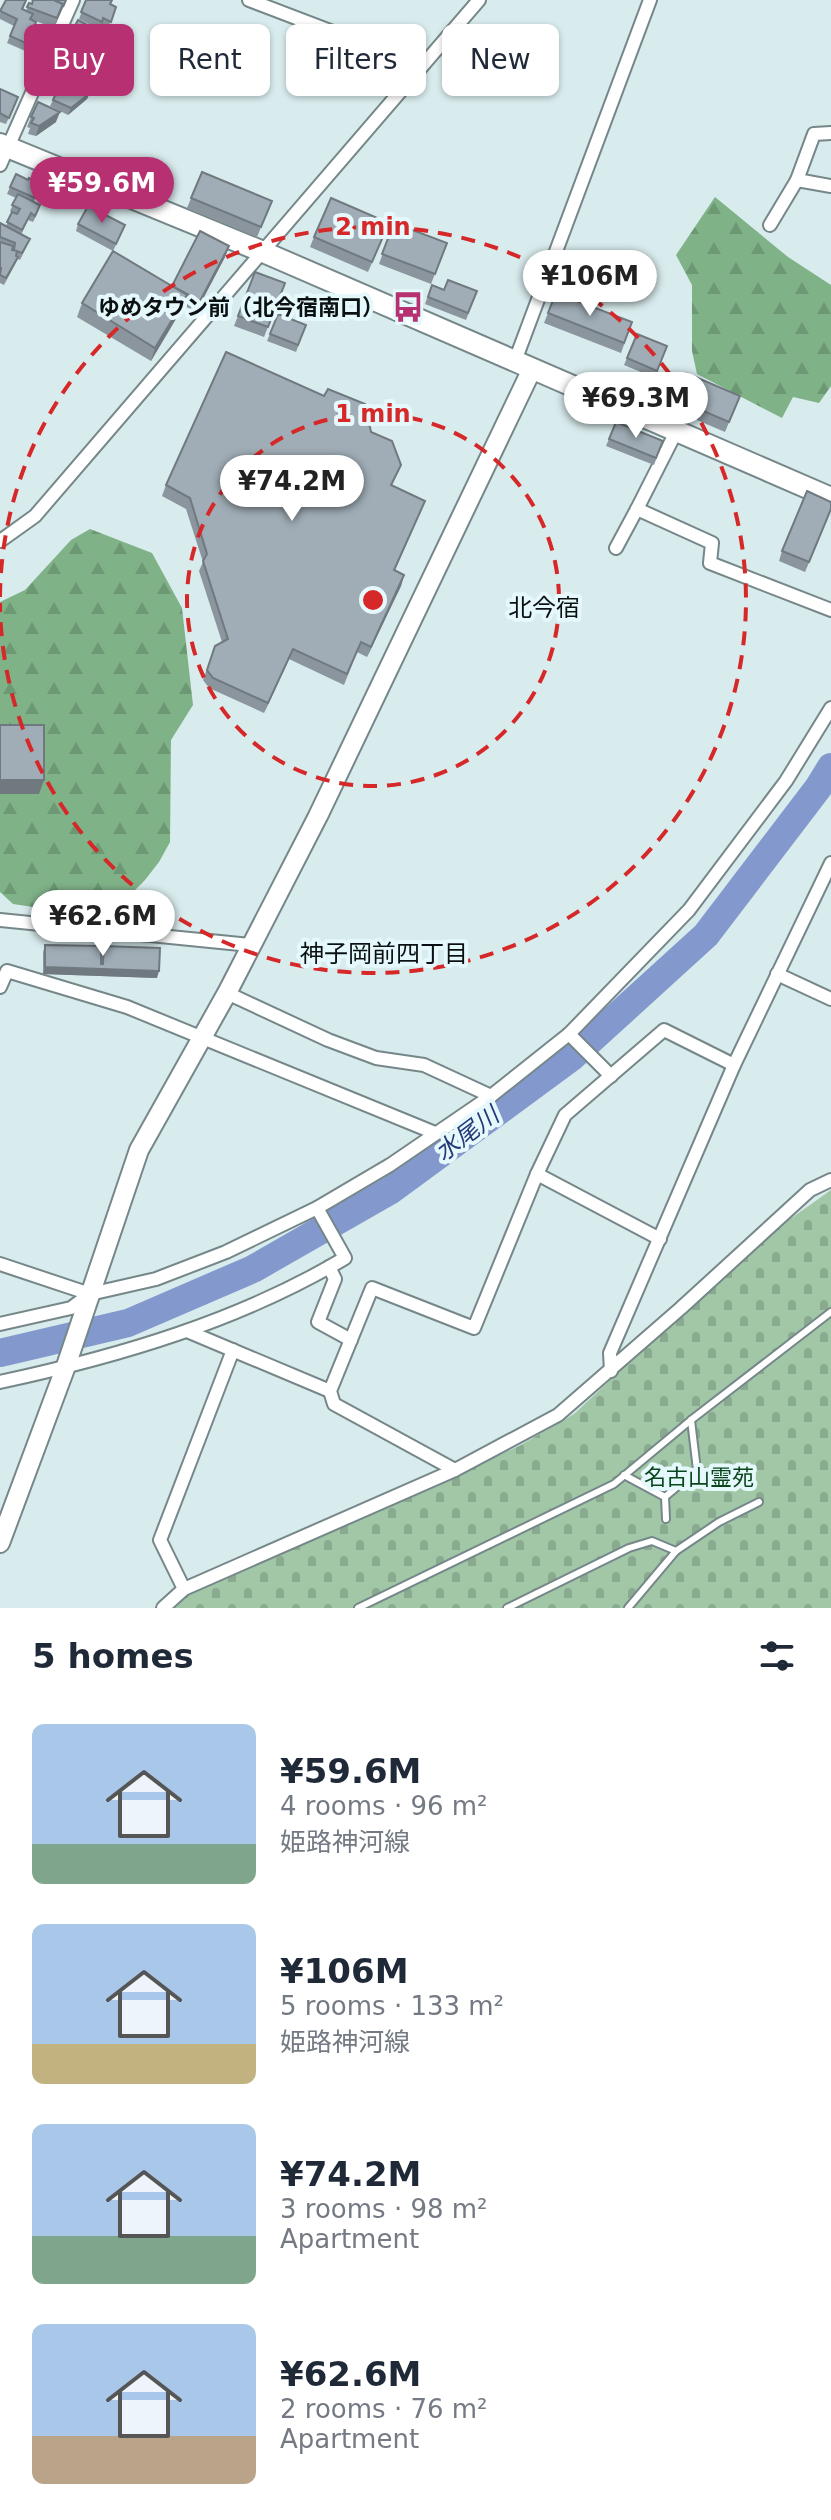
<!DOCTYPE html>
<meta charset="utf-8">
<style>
:root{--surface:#fff;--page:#f6f6f7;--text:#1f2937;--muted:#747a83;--accent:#b73072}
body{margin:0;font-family:"DejaVu Sans","Noto Sans JP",sans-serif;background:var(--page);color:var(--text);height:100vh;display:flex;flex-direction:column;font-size:30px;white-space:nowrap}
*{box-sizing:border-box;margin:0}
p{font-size:26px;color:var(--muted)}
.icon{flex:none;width:44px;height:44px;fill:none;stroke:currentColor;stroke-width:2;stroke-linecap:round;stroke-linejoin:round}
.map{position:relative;height:1608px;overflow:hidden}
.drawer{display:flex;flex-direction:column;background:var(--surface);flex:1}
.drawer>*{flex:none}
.banner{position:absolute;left:24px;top:24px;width:784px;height:72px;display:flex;gap:16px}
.price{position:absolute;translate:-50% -68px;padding:0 18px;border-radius:28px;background:#fff;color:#222;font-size:26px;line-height:52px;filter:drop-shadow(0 2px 4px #0008)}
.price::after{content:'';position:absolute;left:50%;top:48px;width:24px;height:18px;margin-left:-12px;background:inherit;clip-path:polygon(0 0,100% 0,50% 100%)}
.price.current{background:var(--accent);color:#fff}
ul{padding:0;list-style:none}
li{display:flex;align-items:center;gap:24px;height:200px;padding:0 32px}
li span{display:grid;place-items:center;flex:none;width:224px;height:160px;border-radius:12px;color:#555}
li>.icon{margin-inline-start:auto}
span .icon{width:96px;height:96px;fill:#fffc;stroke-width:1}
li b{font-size:34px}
h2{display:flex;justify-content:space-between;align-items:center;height:96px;padding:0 32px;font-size:34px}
.pill{padding:0 28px;border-radius:12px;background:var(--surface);box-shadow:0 2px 6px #0004;font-size:28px;line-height:72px}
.pill.current{background:var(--accent);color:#fff}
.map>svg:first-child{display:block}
</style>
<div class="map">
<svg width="831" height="1608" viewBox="0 0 831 1608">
<defs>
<pattern id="forest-firs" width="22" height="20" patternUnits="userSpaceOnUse" patternTransform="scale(2)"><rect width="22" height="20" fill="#7fb287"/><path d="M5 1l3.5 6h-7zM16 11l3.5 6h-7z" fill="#6c9874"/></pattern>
<pattern id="cemetery-stones" width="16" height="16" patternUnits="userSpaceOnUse" patternTransform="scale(2)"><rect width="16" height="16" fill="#a1c7a7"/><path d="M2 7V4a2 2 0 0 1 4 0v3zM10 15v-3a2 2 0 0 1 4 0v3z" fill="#89aa8f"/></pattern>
</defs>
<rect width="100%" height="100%" fill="#d8ebed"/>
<!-- forest -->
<g fill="url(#forest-firs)">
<polygon points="715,197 788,257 831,285 831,386 819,403 793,397 782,418 697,374 692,351 692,285 676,255"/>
<polygon points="90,529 152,553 182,608 193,705 171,740 170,842 159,862 145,880 107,918 13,904 0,892 0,602 25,590 71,540"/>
</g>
<!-- cemetery -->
<polygon fill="url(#cemetery-stones)" points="831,1190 831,1608 174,1608 181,1599 211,1584 519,1446 574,1414 759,1241"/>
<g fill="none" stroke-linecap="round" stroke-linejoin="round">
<!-- river -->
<polyline stroke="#8399ce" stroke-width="28" points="0,1353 128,1323 253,1269 391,1190 572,1057 706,935 818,788 831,767"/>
<defs>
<g id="lane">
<polyline points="697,1470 721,1478"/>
<polyline points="624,1475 665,1497 697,1470 691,1420"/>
<polyline points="665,1497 666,1519"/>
<polyline points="358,1608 614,1484 691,1420 831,1312"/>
<polyline points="507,1608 629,1548 652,1541 676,1551 719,1522 759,1502"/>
<polyline points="628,1608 676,1551"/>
</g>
<g id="street">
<polyline points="249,0 422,66"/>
<polyline points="0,165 73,0"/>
<polyline points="797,180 831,186"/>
<polyline points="770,225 797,180 814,134 831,133"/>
<polyline points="515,361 650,0"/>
<polyline points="676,432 637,509 712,543 710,563 831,610"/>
<polyline points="0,541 35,516 479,0"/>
<polyline points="616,548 637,509"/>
<polyline points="0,920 250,945"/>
<polyline points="777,974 831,999"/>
<polyline points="0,987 7,971 127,1007 435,1133"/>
<polyline points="227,993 328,1040 376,1058 424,1065 491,1096"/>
<polyline points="569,1034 611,1076"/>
<polyline points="537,1174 660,1239"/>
<polyline points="0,1264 90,1294"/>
<polyline points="329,1267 335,1279 318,1322 351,1340"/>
<polyline points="0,1324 71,1308 90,1294 156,1279 226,1252 317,1208 390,1165 491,1096 569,1034 689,910 786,781 831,708"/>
<polyline points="187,1331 330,1391"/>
<polyline points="611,1371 610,1353 734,1065 831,863"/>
<path d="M0 1382C120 1356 239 1321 345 1258L317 1208"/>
<polyline points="455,1470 334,1404 330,1391 372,1288 474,1328 537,1174 565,1115 664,1030 734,1065"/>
<polyline points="184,1589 160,1540 233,1350"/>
<polyline points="163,1608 184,1589 455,1470 558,1415 681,1308 810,1190 831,1180"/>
</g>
<polyline id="secondary" points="0,1543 66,1366 139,1150 227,993 318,816 532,369"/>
<polyline id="primary" points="0,144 261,251 831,498"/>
</defs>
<!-- lane casing -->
<use href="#lane" stroke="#768789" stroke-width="10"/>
<!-- street casing -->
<use href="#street" stroke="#768789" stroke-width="16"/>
<!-- secondary casing -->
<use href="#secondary" stroke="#768789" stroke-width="22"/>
<!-- primary casing -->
<use href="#primary" stroke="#768789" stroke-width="24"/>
<!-- lane -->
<use href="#lane" stroke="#fff" stroke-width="6"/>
<!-- street -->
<use href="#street" stroke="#fff" stroke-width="12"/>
<!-- secondary -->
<use href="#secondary" stroke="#fff" stroke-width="18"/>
<!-- primary -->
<use href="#primary" stroke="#fff" stroke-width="20"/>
</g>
<!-- wall -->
<g fill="#8a959d">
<polygon points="6,0 27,0 23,9 26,11 29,3 32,4 33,1 30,0 66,0 54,28 33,20 36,22 34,28 46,41 39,57 7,43 14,26 0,19 0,13"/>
<polygon points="86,0 110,4 116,7 108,28 101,25 99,29 79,19"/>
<polygon points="94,37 85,56 101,62 89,92 87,99 68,115 50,106 53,100 72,85 84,57 63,50 66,43"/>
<polygon points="0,89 18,97 6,124 0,122"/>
<polygon points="31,117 56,122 36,136 28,134 30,128 27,127"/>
<polygon points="202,172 272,201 257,237 187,208"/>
<polygon points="10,187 47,189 42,202 35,199 34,202 40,205 38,212 33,222 28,220 21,235 27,246 20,260 18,259 4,285 0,283 0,223 6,226 12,213 10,211 16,198 7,194"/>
<polygon points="394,223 447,243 431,284 379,264"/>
<polygon points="78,224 122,232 113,251 76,231"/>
<polygon points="385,233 368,272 310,247 314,237"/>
<polygon points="229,246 225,257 196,312 183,305 151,361 77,317 82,303 172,286"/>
<polygon points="255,272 285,283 264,337 234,326"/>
<polygon points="432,285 444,290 477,291 466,320 425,304"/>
<polygon points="556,293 632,322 621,353 544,323"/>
<polygon points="278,314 306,325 296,352 267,341"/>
<polygon points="637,334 667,346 655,378 624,365"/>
<polygon points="740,396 725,432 671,409 675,399"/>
<polygon points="616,422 663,441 654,465 606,446"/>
<polygon points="371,432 401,465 392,485 421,511 395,570 404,575 401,586 367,657 357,652 344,685 289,659 264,713 209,688 203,680 215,646 222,642 199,571 203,562 186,509 162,496 166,485"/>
<polygon points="830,513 805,572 779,561 782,551"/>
<polygon points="45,945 102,953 104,946 157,978 43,974 43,952"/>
</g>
<!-- shaded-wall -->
<g fill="#70797f">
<polygon points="101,62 88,94 90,93 87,99 68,115 71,108 88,94"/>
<polygon points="60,112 56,122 36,136 39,126"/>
<polygon points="229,246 225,257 196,312 200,301"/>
<polygon points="187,295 182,309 151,361 155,348"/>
<polygon points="404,575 401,586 367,657 371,647"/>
<polygon points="293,649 289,659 264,713 268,703"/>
<polygon points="0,780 44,780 39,794 0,794"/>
<polygon points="45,967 159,971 157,978 43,974"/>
</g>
<!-- building -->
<g fill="#a0adb6" stroke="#70797f" stroke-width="2">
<polygon points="6,0 26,0 22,9 33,14 30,19 36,22 34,28 49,35 41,50 10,36 17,19 0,11"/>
<polygon points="33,0 54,0 63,4 57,18 27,7 29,3 32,4"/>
<polygon points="54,0 66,0 63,7 63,4"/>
<polygon points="86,0 112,0 110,4 116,7 111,22 103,18 102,22 81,12"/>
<polygon points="78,20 97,30 87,50 66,43"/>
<polygon points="84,56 101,62 90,88 73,82"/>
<polygon points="62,80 90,93 71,108 53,100"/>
<polygon points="0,89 18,97 9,118 0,113"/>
<polygon points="38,102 60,112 39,126 31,123 34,118 31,117"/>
<polygon points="202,172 272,201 261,227 191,198"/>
<polygon points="16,174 28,180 29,178 47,189 45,195 38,192 35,198 10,187"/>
<polygon points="18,194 40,205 35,216 31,213 22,230 7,222 12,212 17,214 20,209 12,205"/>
<polygon points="331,198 389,223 372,262 314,237"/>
<polygon points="88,206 125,225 116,244 78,224"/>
<polygon points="0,223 30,239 22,253 17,251 16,256 18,257 6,278 0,275 1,268 0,268 0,242 13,246 12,250 17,251 14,250 15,243 0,237"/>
<polygon points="394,223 447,243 435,274 382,254"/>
<polygon points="200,231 229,246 200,301 172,286"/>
<polygon points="113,251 187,295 155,348 82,303"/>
<polygon points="255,272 285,283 268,327 238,316"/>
<polygon points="448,280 477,291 468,313 428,297 432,285 444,290"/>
<polygon points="556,293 632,322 624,343 548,313"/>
<polygon points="278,314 306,325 298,345 270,334"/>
<polygon points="637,334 667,346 657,371 627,358"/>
<polygon points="226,352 324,396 328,389 365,404 371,432 392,441 401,465 391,485 425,501 394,570 404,575 371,647 361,642 347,674 293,649 268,703 213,678 207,670 215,646 228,639 203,561 207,554 190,498 166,485"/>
<polygon points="686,373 740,396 729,422 675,399"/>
<polygon points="616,422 663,441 656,458 609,439"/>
<polygon points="807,491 831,502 831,509 809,562 782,551"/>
<rect x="0" y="725" width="44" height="55"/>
<polygon points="45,945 101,946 101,964 103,964 104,946 160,948 159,971 45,967"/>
</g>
<!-- distance rings -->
<g fill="none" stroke="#d62828" stroke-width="4" stroke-dasharray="14 10">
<circle cx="373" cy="600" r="186"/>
<path d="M0 597A373 373 0 1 1 0 603"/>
</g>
<!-- icons -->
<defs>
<symbol id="bus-bare" viewBox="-9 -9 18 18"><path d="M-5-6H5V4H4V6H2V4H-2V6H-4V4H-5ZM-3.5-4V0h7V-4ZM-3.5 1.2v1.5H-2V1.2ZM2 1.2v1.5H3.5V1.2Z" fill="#b73072" stroke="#e5f8fb" stroke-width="2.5" paint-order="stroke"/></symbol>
</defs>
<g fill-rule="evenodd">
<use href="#bus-bare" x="386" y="285" width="44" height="44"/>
</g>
<g text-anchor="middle" stroke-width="8" stroke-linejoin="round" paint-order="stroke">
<!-- poi labels -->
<g font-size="22" font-weight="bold" fill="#0b1112" stroke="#e5f8fb" text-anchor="end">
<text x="384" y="315">ゆめタウン前（北今宿南口）</text>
</g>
<!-- park labels -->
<g font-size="22" fill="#0a451c" stroke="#e5f8fb">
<text x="699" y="1485">名古山霊苑</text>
</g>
<!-- neighbourhood labels -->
<g font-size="24" fill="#0b1112" stroke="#e5f8fb">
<text x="544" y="616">北今宿</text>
<text x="384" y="962">神子岡前四丁目</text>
</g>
<!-- water labels -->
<g font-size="24" font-style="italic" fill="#233978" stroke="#e5f8fb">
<text transform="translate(467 1134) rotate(-37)" y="8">水尾川</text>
</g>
</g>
<circle cx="373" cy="600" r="12" fill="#d62828" stroke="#e5f8fb" stroke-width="4"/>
<g font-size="24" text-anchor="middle" font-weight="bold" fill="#d62828" stroke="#e5f8fb" stroke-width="8" stroke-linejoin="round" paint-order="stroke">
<text x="373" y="235">2 min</text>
<text x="373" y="422">1 min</text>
</g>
</svg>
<b class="price current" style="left:102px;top:225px">¥59.6M</b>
<b class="price" style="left:590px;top:318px">¥106M</b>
<b class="price" style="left:636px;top:440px">¥69.3M</b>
<b class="price" style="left:292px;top:523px">¥74.2M</b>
<b class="price" style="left:103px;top:958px">¥62.6M</b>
<div class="banner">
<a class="pill current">Buy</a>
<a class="pill">Rent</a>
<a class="pill">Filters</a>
<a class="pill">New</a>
</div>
</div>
<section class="drawer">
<h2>5 homes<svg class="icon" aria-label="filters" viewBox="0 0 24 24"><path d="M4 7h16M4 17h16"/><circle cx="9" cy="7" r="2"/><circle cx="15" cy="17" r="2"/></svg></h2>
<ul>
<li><span style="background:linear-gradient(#a9c7e8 75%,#7fa58c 0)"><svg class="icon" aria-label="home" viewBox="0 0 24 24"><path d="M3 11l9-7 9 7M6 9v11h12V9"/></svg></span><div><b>¥59.6M</b><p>4 rooms · 96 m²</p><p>姫路神河線</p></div></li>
<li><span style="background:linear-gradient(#a9c7e8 75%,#c2b280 0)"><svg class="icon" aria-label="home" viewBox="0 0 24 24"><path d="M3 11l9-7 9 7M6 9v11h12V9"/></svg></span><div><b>¥106M</b><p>5 rooms · 133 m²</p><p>姫路神河線</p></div></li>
<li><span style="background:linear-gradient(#a9c7e8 70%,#7fa58c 0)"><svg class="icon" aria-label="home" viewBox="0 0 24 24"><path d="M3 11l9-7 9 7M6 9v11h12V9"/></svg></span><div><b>¥74.2M</b><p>3 rooms · 98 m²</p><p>Apartment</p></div></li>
<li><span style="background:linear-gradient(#a9c7e8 70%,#b9a48a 0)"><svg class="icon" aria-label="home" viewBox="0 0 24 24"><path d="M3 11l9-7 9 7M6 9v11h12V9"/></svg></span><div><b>¥62.6M</b><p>2 rooms · 76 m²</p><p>Apartment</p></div></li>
</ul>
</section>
